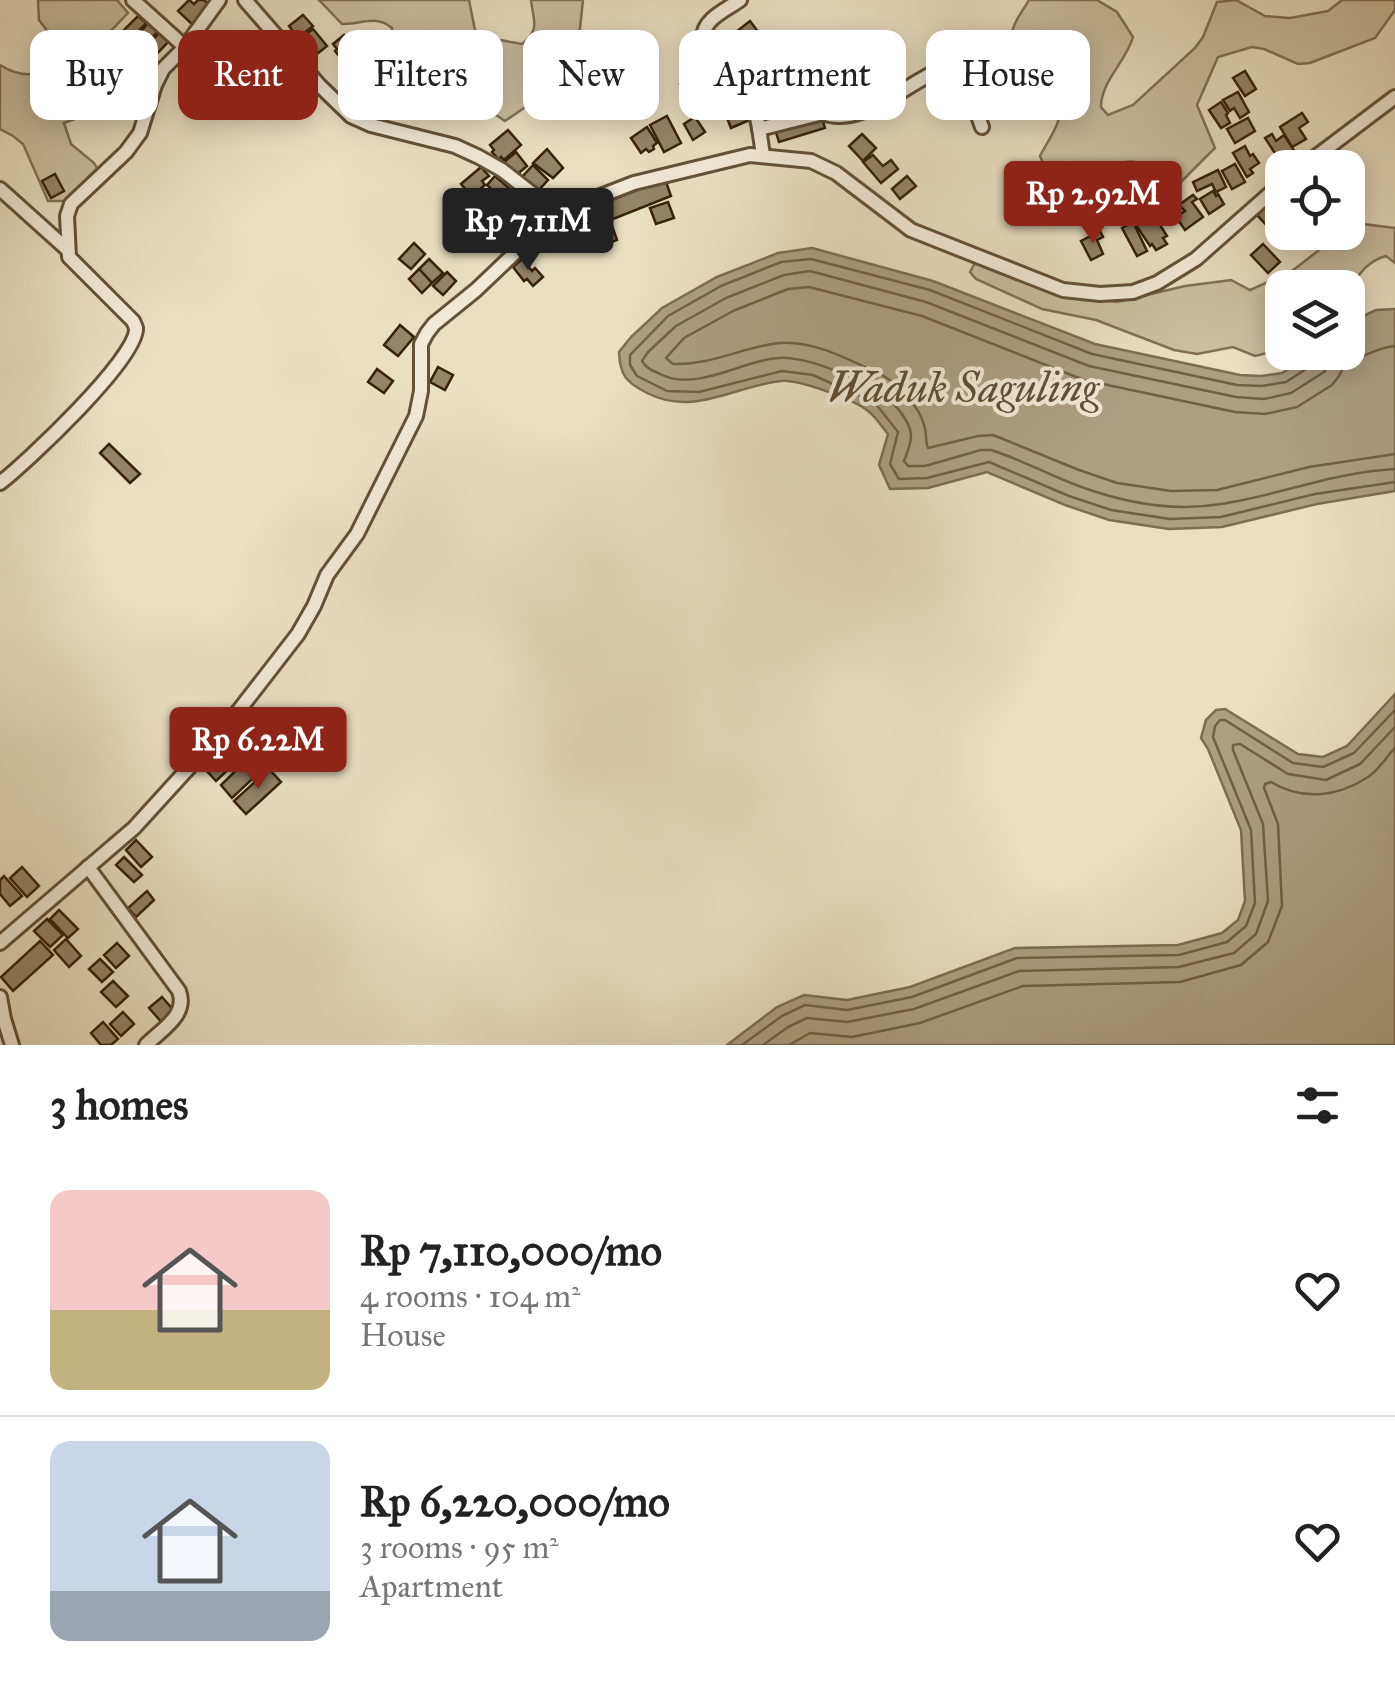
<!DOCTYPE html>
<meta charset="utf-8">
<style>
:root{--surface:#fff;--page:#f2f2f2;--text:#222;--muted:#767676;--line:#e0e0e0;--accent:#8f2418}
body{margin:0;font-family:"IM FELL Great Primer",serif;background:var(--page);color:var(--text);height:100vh;display:flex;flex-direction:column;font-size:38px;white-space:nowrap}
*{box-sizing:border-box;margin:0}
p{font-size:32px;color:var(--muted)}
.icon{flex:none;width:55px;height:55px;fill:none;stroke:currentColor;stroke-width:2;stroke-linecap:round;stroke-linejoin:round}
.map{position:relative;height:1045px;overflow:hidden}
.side{display:flex;flex-direction:column;background:var(--surface);flex:1}
.side>*{flex:none}
.hud{position:absolute;left:30px;top:30px;width:1335px;height:90px;display:flex;gap:20px}
.tools{position:absolute;left:1265px;top:150px;display:grid;gap:20px}
.tools a{display:grid;place-items:center;width:100px;height:100px;border-radius:20px;background:var(--surface);box-shadow:0 5px 25px #0003;font-size:50px}
.price{position:absolute;translate:-50% -85px;padding:0 22px;border-radius:10px;background:var(--accent);color:#fff;font-size:32px;line-height:65px;filter:drop-shadow(0 2px 5px #0008)}
.price::after{content:'';position:absolute;left:50%;top:60px;width:30px;height:22px;margin-left:-15px;background:inherit;clip-path:polygon(0 0,100% 0,50% 100%)}
.price.current{background:#222;color:#fff}
ul{padding:0;list-style:none}
li{display:flex;align-items:center;gap:30px;height:250px;padding:0 50px}
li+li{border-top:2px solid var(--line)}
li span{display:grid;place-items:center;flex:none;width:280px;height:200px;border-radius:20px;color:#555}
li>.icon{margin-inline-start:auto}
span .icon{width:120px;height:120px;fill:#fffc;stroke-width:1}
li b{font-size:42px}
h2{display:flex;justify-content:space-between;align-items:center;height:120px;padding:0 50px;font-size:42px}
.chip{padding:0 35px;border-radius:20px;background:var(--surface);box-shadow:0 5px 25px #0003;font-size:35px;line-height:90px}
.chip.current{background:var(--accent);color:#fff}
.map>svg:first-child{display:block}
</style>
<div class="map">
<svg width="1395" height="1045" viewBox="0 0 1395 1045">
<rect width="100%" height="100%" fill="#e9dfc1"/>
<filter id="stains"><feTurbulence type="fractalNoise" baseFrequency=".002" numOctaves="4"/><feColorMatrix values="0 0 0 0 .2 0 0 0 0 .09 0 0 0 0 .02 0 0 0 .5 -.17"/></filter>
<radialGradient id="worn" r=".72"><stop offset=".6" stop-color="#630" stop-opacity="0"/><stop offset="1" stop-color="#630" stop-opacity=".3"/></radialGradient>
<!-- green -->
<g fill="#cbbfa1" stroke="#817054" stroke-width="2.5">
<path d="M38 0H117L128 13 103 39 122 72 138 65 147 83 145 95 138 101 120 98 98 117 90 113 64 123 71 144 94 163 104 180 67 201H48L23 144 13 136 0 129V65C25 80 52 79 59 46L39 20Z"/>
<path d="M319 0H469L477 40H500L522 44C541 29 533 20 531 0H583L580 28 575 50 570 59 532 97 527 106 505 121 453 86 411 92 369 58 390 41 392 28C376 14 361 25 342 24Z"/>
<path d="M1029 0H1097L1117 12 1133 37C1126 62 1101 81 1101 107L1108 115 1133 105 1195 48 1203 37 1217 2 1236 0 1265 16 1290 18 1328 11 1342 0H1395V10L1375 38 1310 63 1298 64 1264 49 1252 47 1218 57 1197 105 1215 148 1172 191C1164 184 1156 174 1148 168 1129 153 1112 167 1097 179 1089 186 1077 191 1068 196L1054 190 1040 156C1046 144 1056 131 1059 118 1062 103 1055 75 1046 62L1036 63 1027 56 1012 32C1015 19 1023 11 1029 0Z"/>
<path d="M1355 223 1395 228V263L1386 256C1367 261 1359 275 1348 290V288H1282V342L1267 353 1255 356 1233 347 1197 354 1174 350 1096 320 1042 309 976 279 970 272 975 263 1059 294 1117 302 1185 286 1231 280 1250 290 1292 271 1341 233 1348 232V227Z"/>
</g>
<!-- water -->
<g fill="#ac9f82" stroke="#7d6d51" stroke-width="2.5">
<path d="M812 248 933 281 1095 344 1240 375 1261 376 1282 373 1314 353 1348 352V323L1376 310 1395 309V491L1317 504 1222 527 1169 529 1109 520 1065 505 987 472 928 488 890 489 879 465 888 434C882 427 876 417 868 411 855 400 798 379 781 381 734 386 694 417 647 393 626 382 620 376 619 352L631 337 662 308 717 277 778 253Z"/>
<polygon points="1395,694 1395,1045 727,1045 777,1007 804,995 847,1000 910,987 1015,948 1178,945 1222,933 1238,920 1245,901 1241,830 1208,749 1201,738 1206,720 1216,710 1225,709 1298,754 1323,757 1347,746"/>
</g>
<g fill="none" stroke-linecap="round" stroke-linejoin="round">
<!-- shore -->
<g stroke="#726044" stroke-width="2.5">
<path d="M1395 346C1378 347 1364 358 1347 360L1339 376 1332 385 1297 407 1265 414 1235 412 1084 380 922 316 809 287 788 289 733 311 684 338 666 358 673 364C713 365 742 347 779 343 815 340 851 361 882 375 898 384 919 406 924 425 927 433 925 441 928 448L978 436 993 435 1079 470 1117 483 1171 491 1217 490 1309 467 1395 454"/>
<polyline points="1317,352 1314,364 1286,382 1262,386 1237,385 1092,354 930,290 811,259 781,262 721,286 668,316 630,355 630,365 637,376 667,391 699,392 782,371 813,375 875,403 898,432 890,464 899,479 927,478 989,462 1069,496 1111,510 1170,519 1221,517 1315,494 1395,482"/>
<path d="M1330 352 1329 364 1324 372 1291 393 1264 399 1236 397 1089 366 926 302 810 271 784 275 726 298 676 326 648 352 642 361C647 369 652 370 660 374 699 394 749 355 788 358 819 361 847 376 876 388 889 398 911 419 911 436 911 444 907 453 904 461L908 466H925L981 450H991C1020 459 1047 474 1076 485 1121 502 1173 512 1221 504 1279 495 1335 472 1395 469"/>
<polyline points="742,1045 782,1016 805,1005 847,1010 912,997 1017,958 1179,955 1227,942 1246,926 1255,903 1251,830 1213,737 1215,726 1220,720 1225,720 1293,763 1323,767 1354,753 1395,710"/>
<polyline points="763,1045 788,1027 807,1018 847,1022 914,1009 1019,971 1179,967 1234,953 1256,934 1268,901 1263,824 1233,750 1233,745 1240,744 1288,774 1326,780 1360,764 1395,727"/>
<path d="M789 1045 810 1033 852 1037 920 1023 1023 986 1180 982 1241 965 1268 942 1282 906 1278 824 1264 788 1265 784 1271 782C1302 801 1338 797 1368 777 1379 770 1386 757 1395 748"/>
</g>
</g>
<!-- building -->
<g fill="#948468" stroke="#372207" stroke-width="2.5">
<polygon points="189,0 194,4 198,0 204,0 211,6 193,25 178,11"/>
<polygon points="303,15 313,26 294,41 287,33 292,30 289,26"/>
<polygon points="138,16 146,23 129,41 121,33"/>
<polygon points="150,21 159,30 144,46 135,38"/>
<polygon points="750,21 759,33 740,48 731,36"/>
<polygon points="313,29 327,46 317,54 313,49 307,54 301,46 304,44 300,39"/>
<polygon points="160,32 169,41 153,58 144,49"/>
<polygon points="344,35 356,46 354,48 358,53 345,63 335,51 337,49 333,44"/>
<polygon points="751,43 762,59 745,71 740,64 736,67 730,59"/>
<polygon points="1004,49 1006,54 1015,50 1020,64 1000,72 993,53"/>
<polygon points="713,60 721,71 688,94 680,84"/>
<polygon points="780,63 791,78 783,84 779,78 770,84 764,75"/>
<polygon points="756,69 766,88 753,95 743,76"/>
<polygon points="1245,71 1256,89 1245,96 1233,78"/>
<polygon points="726,87 728,92 732,90 735,97 732,98 733,101 718,108 711,95"/>
<polygon points="791,91 797,110 762,121 756,101"/>
<polygon points="1004,92 1009,109 981,119 975,102"/>
<polygon points="1238,92 1249,112 1240,118 1234,108 1230,111 1223,100"/>
<polygon points="746,98 754,118 731,128 723,108"/>
<polygon points="1221,102 1228,113 1226,115 1230,123 1221,128 1209,110"/>
<polygon points="1302,113 1308,122 1299,128 1306,139 1292,147 1280,127"/>
<polygon points="821,115 825,128 779,142 775,129"/>
<polygon points="667,116 681,143 664,152 650,125"/>
<polygon points="695,117 705,132 693,140 684,124"/>
<polygon points="1248,118 1255,131 1235,143 1227,129"/>
<polygon points="647,127 657,143 653,146 654,149 649,152 646,149 641,153 631,138"/>
<polygon points="508,130 521,145 504,160 501,157 499,160 492,152 494,150 490,145"/>
<polygon points="862,134 876,148 863,161 849,146"/>
<polygon points="1272,134 1276,141 1284,135 1297,155 1282,164 1265,138"/>
<polygon points="1245,146 1250,156 1253,154 1259,163 1250,169 1253,173 1247,177 1233,153"/>
<polygon points="547,149 563,168 553,178 533,163"/>
<polygon points="516,152 527,166 514,177 503,163"/>
<polygon points="873,155 883,166 891,160 898,169 881,183 863,162"/>
<polygon points="1235,164 1245,182 1232,189 1222,171"/>
<polygon points="533,165 548,180 537,192 522,177"/>
<polygon points="481,167 489,176 482,181 485,185 471,196 461,184"/>
<polygon points="1218,170 1226,187 1216,192 1212,184 1197,191 1193,182"/>
<polygon points="55,174 64,191 51,198 42,181"/>
<polygon points="495,176 511,190 498,205 492,200 497,194 487,185"/>
<polygon points="907,176 916,186 900,199 892,189"/>
<polygon points="665,179 671,196 593,227 586,210"/>
<polygon points="1213,191 1216,196 1218,194 1224,204 1209,214 1200,199"/>
<polygon points="1123,195 1134,216 1121,223 1110,202"/>
<polygon points="1193,195 1197,199 1192,202 1203,217 1185,230 1176,217 1185,211 1179,205"/>
<polygon points="510,196 526,211 516,221 500,206"/>
<polygon points="668,202 674,218 656,224 650,208"/>
<polygon points="1265,207 1282,227 1275,234 1257,215"/>
<polygon points="1153,214 1167,236 1163,238 1167,244 1156,250 1152,244 1150,246 1136,225"/>
<polygon points="460,217 475,231 463,244 448,230"/>
<polygon points="1133,222 1147,251 1137,256 1122,228"/>
<polygon points="611,223 617,240 600,246 594,229"/>
<polygon points="1100,231 1103,237 1097,240 1103,254 1091,260 1081,241"/>
<polygon points="414,243 425,254 411,269 399,259"/>
<polygon points="1263,244 1280,262 1268,273 1251,255"/>
<polygon points="429,259 443,273 432,283 419,269"/>
<polygon points="522,259 532,271 535,268 543,277 533,286 527,279 524,281 513,267"/>
<polygon points="419,269 432,283 422,293 409,279"/>
<polygon points="447,272 456,281 443,295 433,286"/>
<polygon points="400,325 414,337 398,356 384,345"/>
<polygon points="438,367 453,375 445,390 430,382"/>
<polygon points="377,369 393,381 384,393 368,382"/>
<polygon points="109,444 140,474 130,483 100,453"/>
<polygon points="240,738 250,749 216,781 206,770"/>
<polygon points="255,752 267,765 232,798 221,785"/>
<polygon points="269,769 281,782 246,814 234,801"/>
<polygon points="136,840 152,857 141,867 126,850"/>
<polygon points="124,857 142,875 134,882 116,865"/>
<polygon points="22,867 39,886 27,897 10,878"/>
<polygon points="4,876 22,896 10,906 0,894 0,880"/>
<polygon points="147,891 154,900 136,917 128,908"/>
<polygon points="59,910 78,929 68,938 50,919"/>
<polygon points="47,919 63,935 50,947 34,931"/>
<polygon points="66,939 81,956 69,967 54,950"/>
<polygon points="40,941 53,955 13,991 1,977"/>
<polygon points="117,943 129,956 116,968 104,955"/>
<polygon points="100,959 113,972 102,982 89,969"/>
<polygon points="113,981 128,996 116,1007 101,992"/>
<polygon points="162,997 176,1013 164,1025 149,1008"/>
<polygon points="123,1012 134,1024 121,1036 110,1024"/>
<polygon points="103,1022 118,1039 111,1045 101,1045 91,1033"/>
</g>
<g fill="none" stroke-linecap="round" stroke-linejoin="round">
<defs>
<g id="minor">
<polyline points="133,0 185,47"/>
<polyline points="245,0 319,85 351,116 371,125 455,146 479,157 502,170 557,213"/>
<path d="M740 0C726 10 703 19 703 38 719 58 740 77 751 101 759 117 760 137 763 155"/>
<path d="M759 129 823 113C862 129 911 79 948 66 969 78 974 106 982 127"/>
<polyline points="1301,168 1395,97"/>
<polyline points="0,189 68,250"/>
<path d="M0 483C26 463 138 358 136 328 135 325 134 323 133 321L69 257 67 216 71 204 126 152 140 133 155 85 163 69 185 47 219 0"/>
<path d="M88 867 179 991C188 1015 162 1029 146 1045"/>
<polyline points="0,943 134,828 226,727 298,634 314,606 327,575 357,534 416,416 421,391 421,344 427,333 434,324 476,290 557,213 634,183 750,155 811,161 836,173 911,230 1063,290 1100,294 1133,292 1157,283 1196,259 1282,183"/>
<polyline points="0,997 4,1019 12,1045"/>
</g>
</defs>
<!-- minor casing -->
<use href="#minor" stroke="#645136" stroke-width="18"/>
<!-- minor -->
<use href="#minor" stroke="#f1ead7" stroke-width="12"/>
</g>
<g text-anchor="middle" stroke-width="8" stroke-linejoin="round" paint-order="stroke">
<!-- water labels -->
<g font-size="42" font-style="italic" fill="#604e32" stroke="#f1ead7">
<text x="963" y="402">Waduk Saguling</text>
</g>
</g>
<rect width="100%" height="100%" filter="url(#stains)"/>
<rect width="100%" height="100%" fill="url(#worn)"/>
</svg>
<div class="tools">
<a><svg class="icon" aria-label="locate" viewBox="0 0 24 24"><circle cx="12" cy="12" r="6"/><path d="M12 2v4M12 18v4M2 12h4M18 12h4"/></svg></a>
<a><svg class="icon" aria-label="layers" viewBox="0 0 24 24"><path d="M12 4l9 5-9 5-9-5zM3 14l9 5 9-5"/></svg></a>
</div>
<b class="price" style="left:1093px;top:246px">Rp 2.92M</b>
<b class="price current" style="left:528px;top:273px">Rp 7.11M</b>
<b class="price" style="left:258px;top:792px">Rp 6.22M</b>
<div class="hud">
<a class="chip">Buy</a>
<a class="chip current">Rent</a>
<a class="chip">Filters</a>
<a class="chip">New</a>
<a class="chip">Apartment</a>
<a class="chip">House</a>
</div>
</div>
<section class="side">
<h2>3 homes<svg class="icon" aria-label="filters" viewBox="0 0 24 24"><path d="M4 7h16M4 17h16"/><circle cx="9" cy="7" r="2"/><circle cx="15" cy="17" r="2"/></svg></h2>
<ul>
<li><span style="background:linear-gradient(#f6c9c9 60%,#c2b280 0)"><svg class="icon" aria-label="home" viewBox="0 0 24 24"><path d="M3 11l9-7 9 7M6 9v11h12V9"/></svg></span><div><b>Rp 7,110,000/mo</b><p>4 rooms · 104 m²</p><p>House</p></div><svg class="icon" aria-label="heart" viewBox="0 0 24 24"><path d="M12 20l-8-8c-3-5 5-10 8-4 3-6 11-1 8 4z"/></svg></li>
<li><span style="background:linear-gradient(#c9d6e8 75%,#9aa5b1 0)"><svg class="icon" aria-label="home" viewBox="0 0 24 24"><path d="M3 11l9-7 9 7M6 9v11h12V9"/></svg></span><div><b>Rp 6,220,000/mo</b><p>3 rooms · 95 m²</p><p>Apartment</p></div><svg class="icon" aria-label="heart" viewBox="0 0 24 24"><path d="M12 20l-8-8c-3-5 5-10 8-4 3-6 11-1 8 4z"/></svg></li>
</ul>
</section>
